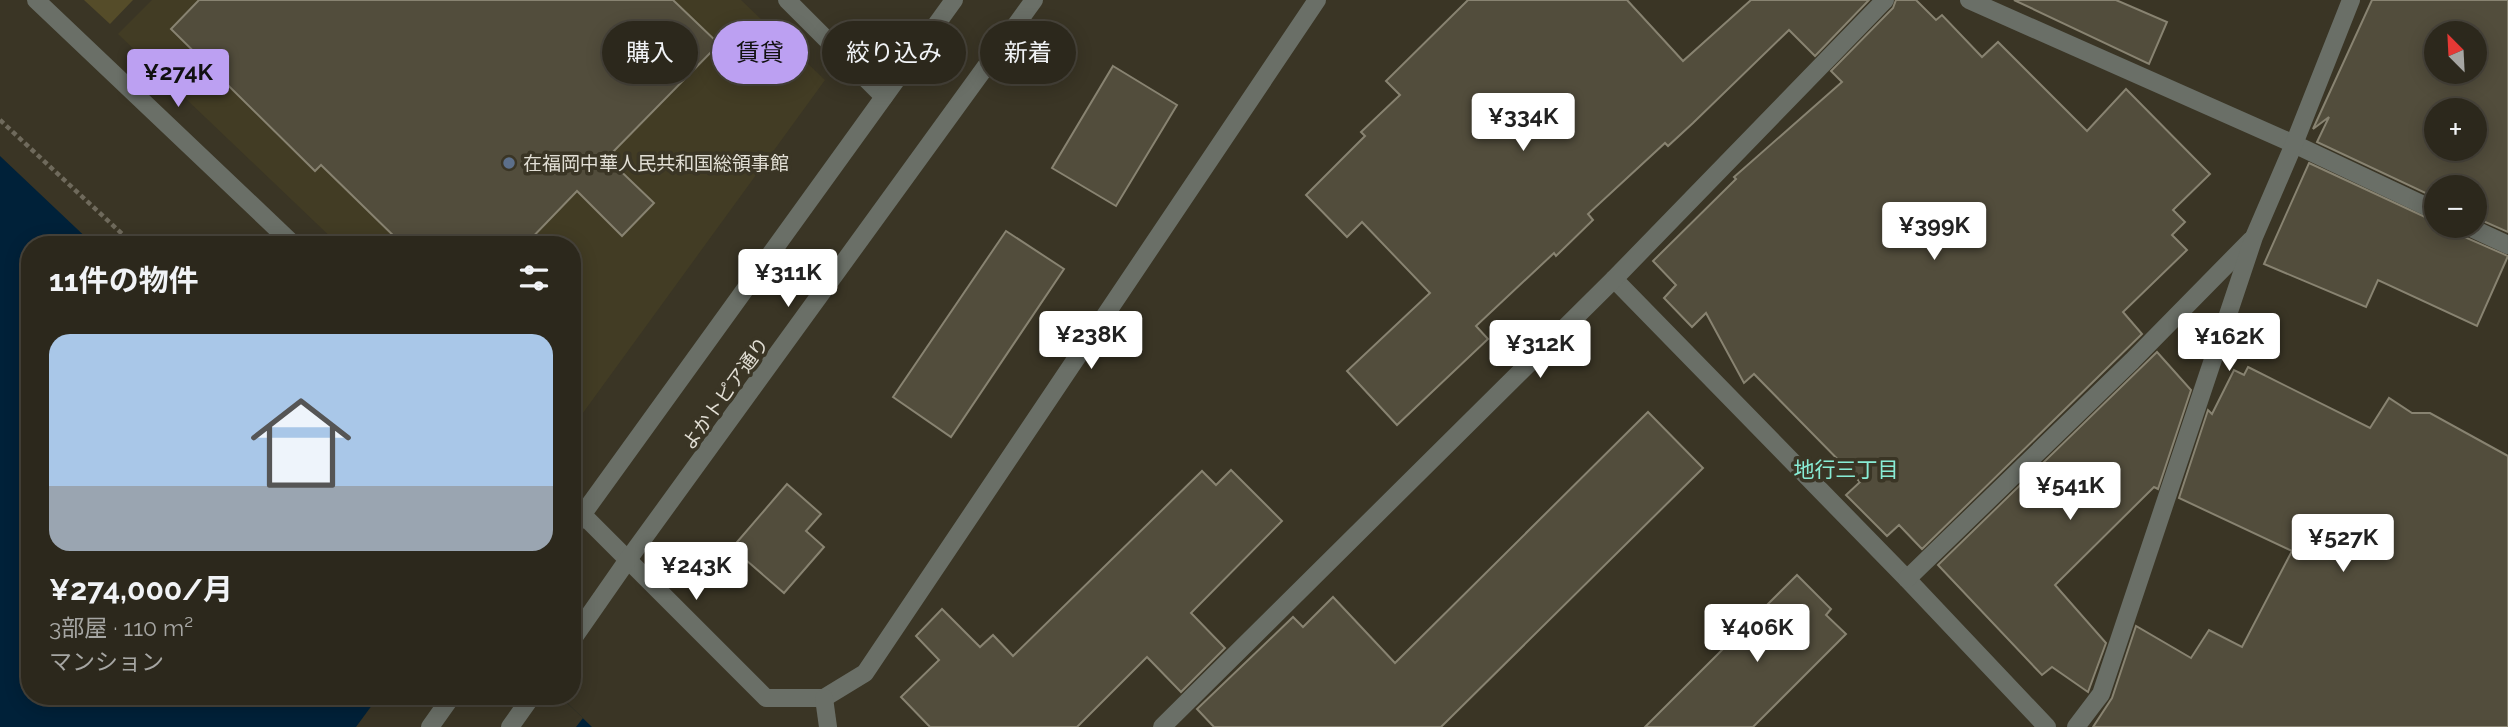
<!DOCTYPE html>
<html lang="ja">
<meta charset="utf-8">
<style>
:root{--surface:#2c281c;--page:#383429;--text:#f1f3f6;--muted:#a6a6a3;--line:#48443b;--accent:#bca0f2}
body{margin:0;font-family:Raleway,"Noto Sans JP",sans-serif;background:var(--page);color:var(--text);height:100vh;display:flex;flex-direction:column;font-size:26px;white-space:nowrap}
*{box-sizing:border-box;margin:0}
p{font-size:23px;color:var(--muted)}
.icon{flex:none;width:38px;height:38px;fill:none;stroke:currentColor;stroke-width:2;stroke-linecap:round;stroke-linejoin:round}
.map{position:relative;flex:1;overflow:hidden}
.panel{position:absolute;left:21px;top:236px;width:560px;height:469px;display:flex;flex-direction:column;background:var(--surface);border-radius:28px;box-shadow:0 4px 18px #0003,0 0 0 2px var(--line)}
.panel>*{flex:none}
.hud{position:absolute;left:602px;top:21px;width:665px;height:63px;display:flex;gap:14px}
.needle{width:46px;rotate:336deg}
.tools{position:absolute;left:2424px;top:21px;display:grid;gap:14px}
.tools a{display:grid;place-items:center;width:63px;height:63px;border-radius:50%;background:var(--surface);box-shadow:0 4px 18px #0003,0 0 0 2px var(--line);font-size:35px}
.price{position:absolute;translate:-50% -60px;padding:0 16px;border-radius:7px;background:#fff;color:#222;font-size:23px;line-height:46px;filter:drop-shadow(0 2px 4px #0008)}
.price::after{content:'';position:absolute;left:50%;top:42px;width:21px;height:16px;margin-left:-10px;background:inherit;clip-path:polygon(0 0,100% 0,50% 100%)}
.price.selected{background:var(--accent);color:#111}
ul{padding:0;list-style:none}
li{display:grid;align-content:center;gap:14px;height:371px;padding:0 28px}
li+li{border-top:2px solid var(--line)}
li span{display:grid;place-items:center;height:217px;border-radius:21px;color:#555}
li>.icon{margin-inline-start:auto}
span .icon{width:126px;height:126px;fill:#fffc;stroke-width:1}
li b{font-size:30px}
h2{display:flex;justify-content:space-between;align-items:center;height:84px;padding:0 28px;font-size:30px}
.pill{padding:0 24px;border-radius:32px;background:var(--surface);box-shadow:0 4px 18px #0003,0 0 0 2px var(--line);font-size:24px;line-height:63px}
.pill.selected{background:var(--accent);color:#111}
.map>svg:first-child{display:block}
</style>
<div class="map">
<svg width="2508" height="727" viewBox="0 0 2508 727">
<rect width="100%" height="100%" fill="#3a3525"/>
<!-- built -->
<polygon fill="#423c24" points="152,0 741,0 825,80 572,428 572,245 339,245 118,34"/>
<!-- green -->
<polygon fill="#554c29" points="84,0 133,0 110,24"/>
<!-- water -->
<polygon fill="#002139" points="0,156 94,245 30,245 30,696 561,697 592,727 0,727"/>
<!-- pier -->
<polygon fill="#3a3525" points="560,696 583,718 576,727 356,727 378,697"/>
<!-- building -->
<g fill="#524d3c" stroke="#888371" stroke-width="2" fill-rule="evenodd">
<polygon points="199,0 673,0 719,44 607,158 654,203 622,236 577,191 525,245 403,245 321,165 315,171 171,29"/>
<polygon points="1468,0 1627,0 1683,61 1751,0 1869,0 1815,56 1789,30 1693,123 1668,146 1665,143 1588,214 1593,220 1556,256 1554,253 1476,326 1488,339 1397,425 1347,371 1430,293 1362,222 1347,237 1306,195 1365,136 1361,132 1400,95 1386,81"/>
<polygon points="1896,0 1916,0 1936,20 1942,15 1982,57 1998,42 2087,131 2126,89 2210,174 2173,210 2185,222 2172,235 2187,250 2123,312 2142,334 1922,549 1899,525 1887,536 1846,495 1860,482 1754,374 1744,383 1706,313 1692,327 1664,298 1676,285 1653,261 1736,179 1734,177 1842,82 1831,71 1893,8"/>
<polygon points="2014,0 2116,0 2167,22 2149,64"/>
<path d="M2372 0H2508V232L2474 217V187H2436V198L2317 142 2329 117 2313 129ZM2436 33H2474V72H2436ZM2436 110H2474V149H2436Z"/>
<polygon points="1113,66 1177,105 1116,206 1052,168"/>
<polygon points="2309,163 2436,222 2436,226 2456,226 2457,232 2462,236 2508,256 2477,326 2378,280 2366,307 2264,264"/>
<polygon points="1006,231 1064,269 951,437 893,397"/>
<polygon points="2157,352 2191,390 2158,489 2154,487 2055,585 2106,643 2088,692 2052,667 2042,675 1938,565"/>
<polygon points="2248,367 2370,428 2389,398 2412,413 2430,413 2508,456 2508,727 2093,727 2112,698 2136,626 2191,658 2209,630 2242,647 2292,551 2179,498 2208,410 2212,414 2234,370 2244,375"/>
<polygon points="1648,412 1703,468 1441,727 1214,727 1197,709 1293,617 1303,627 1333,597 1395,663"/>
<polygon points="1231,470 1282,521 1191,613 1225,648 1181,692 1147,657 1077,727 930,727 901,697 939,660 916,636 942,609 980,647 993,635 1013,656 1202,471 1216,485"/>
<polygon points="787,484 821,514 806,531 824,547 784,593 732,548"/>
<polygon points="1797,575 1831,609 1826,615 1846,634 1753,727 1645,727"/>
</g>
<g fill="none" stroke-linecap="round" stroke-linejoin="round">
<!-- path -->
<polyline stroke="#6f6a5c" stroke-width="4.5" stroke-dasharray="5 3.5" stroke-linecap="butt" points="0,120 134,245"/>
<!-- minor -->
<g stroke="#6a6f67" stroke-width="18">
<polyline points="36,0 294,245"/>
<polyline points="787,0 884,97"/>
<polyline points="1969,0 2294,144 2436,211"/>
<polyline points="2467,226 2508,245"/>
<polyline points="1614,279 1907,579 2047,727"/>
<polyline points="572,504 766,698 824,698 865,673 1317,0"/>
<polyline points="572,529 954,0"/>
<polyline points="1907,579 2132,361 2251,240"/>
<polyline points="572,640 627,561 1034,0"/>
<polyline points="824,698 828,727"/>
<polyline points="430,727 452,696"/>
<polyline points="510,727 532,696"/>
<polyline points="1162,727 1614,279 1885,0"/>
<polyline points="2076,727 2101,694 2254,237 2294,144 2351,0"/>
</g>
</g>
<!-- markers -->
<circle fill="#5c6f8a" stroke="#3a3525" stroke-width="2.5" cx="509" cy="163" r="7"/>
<g text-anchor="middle" stroke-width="7" stroke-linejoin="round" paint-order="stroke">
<!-- poi labels -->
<g font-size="19" fill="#e1ded4" stroke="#3a3525" text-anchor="start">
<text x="523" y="170">在福岡中華人民共和国総領事館</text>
</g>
<!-- street labels -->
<g font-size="19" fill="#e1ded4" stroke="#3a3525">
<text transform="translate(725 393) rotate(-54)" y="7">よかトピア通り</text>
</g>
<!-- neighbourhood labels -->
<g font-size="21" fill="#88ecd5" stroke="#3a3525">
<text x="1846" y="477">地行三丁目</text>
</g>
</g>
</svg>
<div class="tools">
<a><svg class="needle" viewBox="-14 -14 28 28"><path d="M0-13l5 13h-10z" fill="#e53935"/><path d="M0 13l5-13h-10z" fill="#a6a6a3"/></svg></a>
<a>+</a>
<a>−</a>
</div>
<b class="price selected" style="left:178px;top:109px">¥274K</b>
<b class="price" style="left:1523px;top:153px">¥334K</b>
<b class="price" style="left:1934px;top:262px">¥399K</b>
<b class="price" style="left:788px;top:309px">¥311K</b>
<b class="price" style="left:1091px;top:371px">¥238K</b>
<b class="price" style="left:2229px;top:373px">¥162K</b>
<b class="price" style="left:1540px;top:380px">¥312K</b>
<b class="price" style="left:2070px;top:522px">¥541K</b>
<b class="price" style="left:2343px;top:574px">¥527K</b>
<b class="price" style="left:696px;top:602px">¥243K</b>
<b class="price" style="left:1757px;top:664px">¥406K</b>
<div class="hud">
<a class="pill">購入</a>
<a class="pill selected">賃貸</a>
<a class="pill">絞り込み</a>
<a class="pill">新着</a>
</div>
<section class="panel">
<h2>11件の物件<svg class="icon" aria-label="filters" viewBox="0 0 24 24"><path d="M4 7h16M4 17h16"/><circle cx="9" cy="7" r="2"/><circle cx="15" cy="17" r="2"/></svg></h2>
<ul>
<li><span style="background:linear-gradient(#a9c7e8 70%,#9aa5b1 0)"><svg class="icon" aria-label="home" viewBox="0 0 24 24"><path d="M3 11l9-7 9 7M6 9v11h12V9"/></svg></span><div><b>¥274,000/月</b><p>3部屋 · 110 m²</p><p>マンション</p></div></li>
</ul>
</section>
</div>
